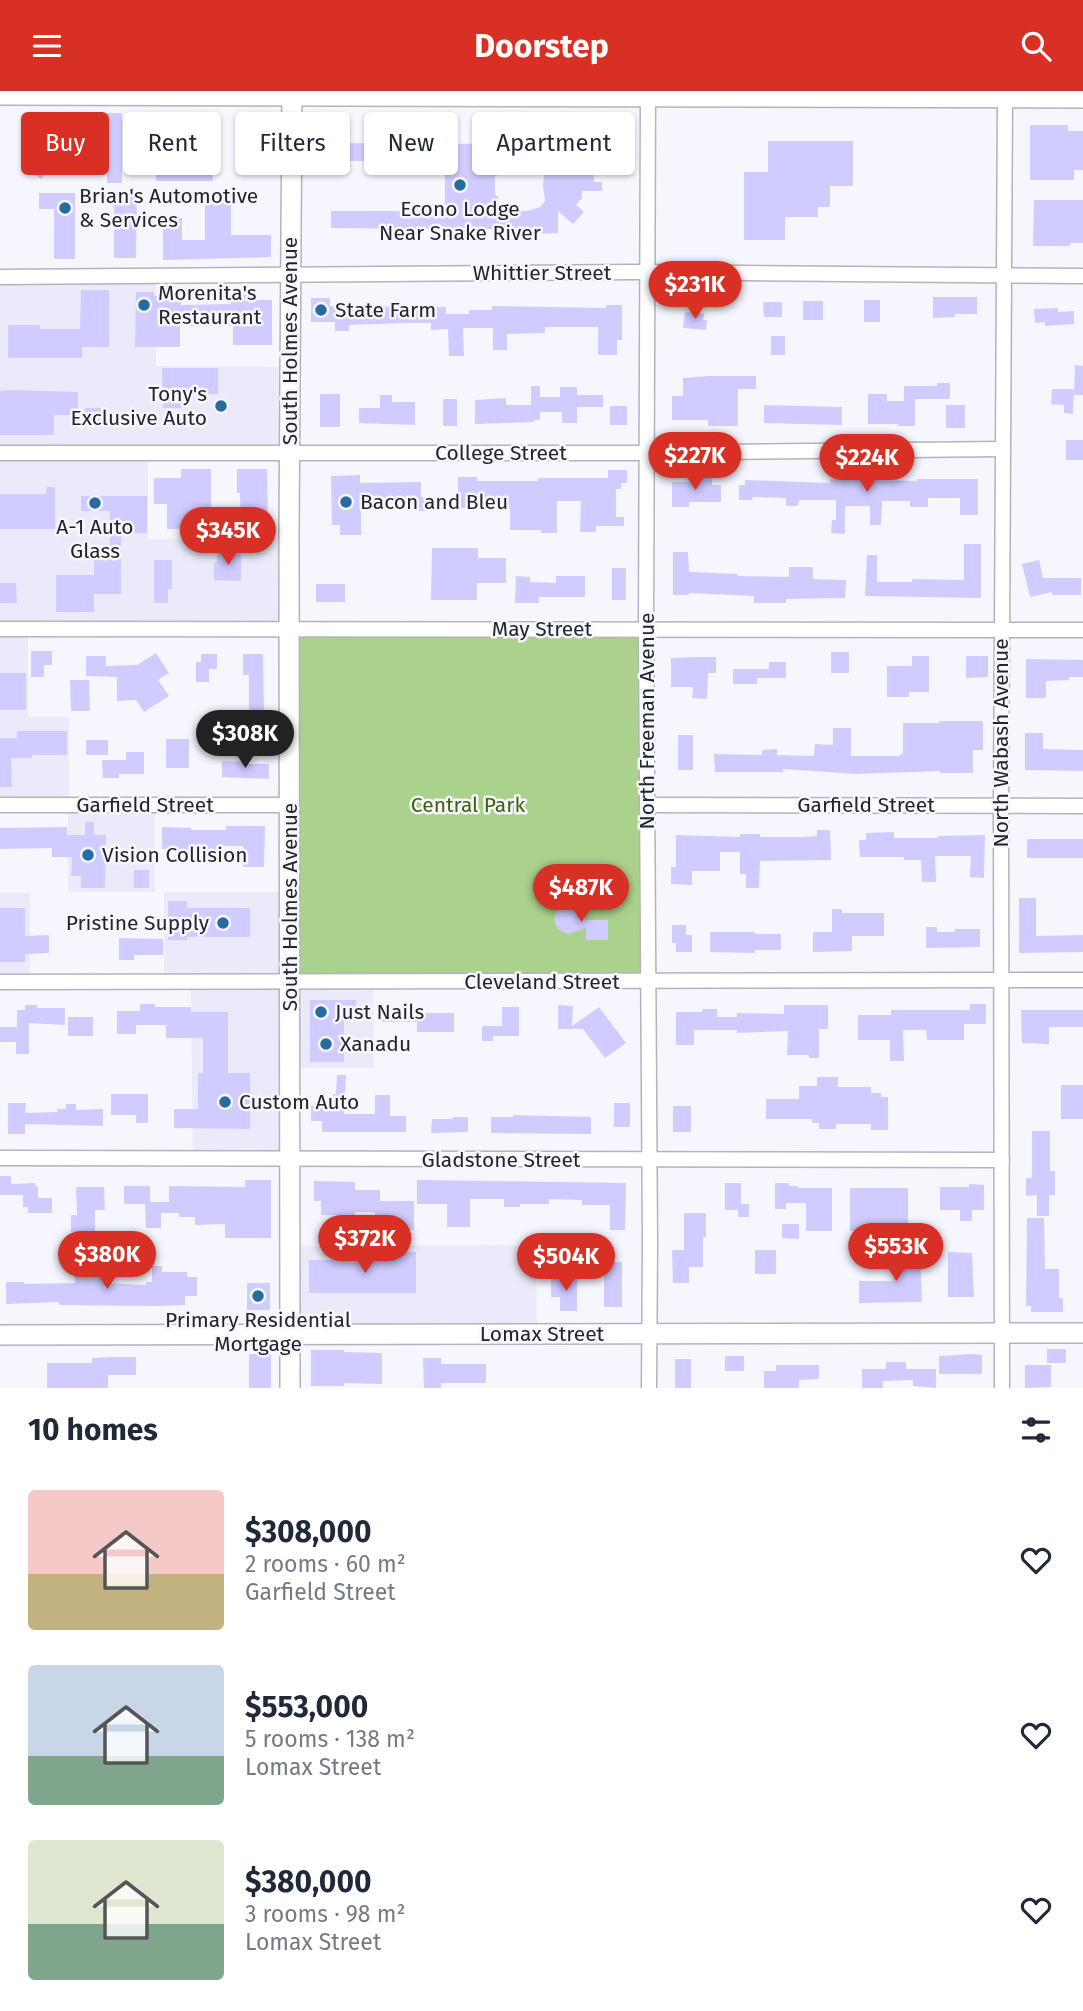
<!DOCTYPE html>
<meta charset="utf-8">
<style>
:root{--surface:#fff;--page:#f2f2f3;--text:#1f2937;--muted:#747a83;--accent:#d93025}
body{margin:0;font-family:"Fira Sans",sans-serif;background:var(--page);color:var(--text);height:100vh;display:flex;flex-direction:column;font-size:26px;white-space:nowrap}
*{box-sizing:border-box;margin:0}
p{font-size:23px;color:var(--muted)}
.icon{flex:none;width:38px;height:38px;fill:none;stroke:currentColor;stroke-width:2;stroke-linecap:round;stroke-linejoin:round}
.map{position:relative;height:1297px;overflow:hidden}
.sheet{display:flex;flex-direction:column;background:var(--surface);flex:1}
.sheet>*{flex:none}
.hud{position:absolute;left:21px;top:21px;width:700px;height:63px;display:flex;gap:14px}
.price{position:absolute;translate:-50% -60px;padding:0 16px;border-radius:24px;background:var(--accent);color:#fff;font-size:23px;line-height:46px;filter:drop-shadow(0 2px 4px #0008)}
.price::after{content:'';position:absolute;left:50%;top:42px;width:21px;height:16px;margin-left:-10px;background:inherit;clip-path:polygon(0 0,100% 0,50% 100%)}
.price.selected{background:#222;color:#fff}
ul{padding:0;list-style:none}
li{display:flex;align-items:center;gap:21px;height:175px;padding:0 28px}
li span{display:grid;place-items:center;flex:none;width:196px;height:140px;border-radius:7px;color:#555}
li>.icon{margin-inline-start:auto}
span .icon{width:84px;height:84px;fill:#fffc;stroke-width:1}
li b{font-size:30px}
h2{display:flex;justify-content:space-between;align-items:center;height:84px;padding:0 28px;font-size:30px}
.pill{padding:0 24px;border-radius:7px;background:var(--surface);box-shadow:0 2px 5px #0004;font-size:24px;line-height:63px}
.pill.selected{background:var(--accent);color:#fff}
header{display:flex;justify-content:space-between;align-items:center;height:91px;padding:0 28px;background:var(--accent);color:#fff;font-size:32px;font-weight:700}
.map>svg:first-child{display:block}
</style>
<header><svg class="icon" aria-label="menu" viewBox="0 0 24 24"><path d="M4 6h16M4 12h16M4 18h16"/></svg>Doorstep<svg class="icon" aria-label="search" viewBox="0 0 24 24"><circle cx="10" cy="10" r="6"/><path d="M15 15l6 6"/></svg></header>
<div class="map">
<svg width="1083" height="1297" viewBox="0 0 1083 1297">
<rect width="100%" height="100%" fill="#f6f6ff"/>
<!-- built -->
<g fill="#ebeafa">
<polygon points="156,185 156,275 291,276 290,362 148,363 148,448 289,448 289,538 28,538 28,626 69,626 69,714 155,714 155,801 68,801 68,715 0,714 0,186"/>
<polygon points="164,801 290,801 373,891 374,977 290,977 290,1068 193,1067 191,891 164,890"/>
<rect x="0" y="802" width="30" height="89"/>
<polygon points="536,1154 537,1243 290,1243 290,1155"/>
</g>
<!-- green -->
<polygon fill="#abd28d" points="289,538 646,538 647,891 290,891"/>
<!-- building -->
<g fill="#d0ccff" fill-rule="evenodd">
<rect x="107" y="22" width="15" height="70"/>
<polygon points="1030,34 1068,34 1068,40 1083,40 1083,79 1074,79 1074,89 1030,89"/>
<polygon points="41,42 53,42 53,75 50,75 41,88 33,82 41,71"/>
<path d="M515 42H528V48H594V91H602V100H582V107L576 114 584 121 573 133 558 120V142L510 144V138H456V145H441V138L331 137V120H445V70H314V52L515 53ZM488 72H545L543 95 545 110 540 116 528 120H488L499 107 495 103V86L499 83Z"/>
<polygon points="768,50 853,50 853,95 830,95 830,116 818,116 818,126 785,126 785,149 744,149 744,81 768,81"/>
<polygon points="156,73 212,74 213,90 156,90"/>
<polygon points="114,101 137,101 136,167 114,167"/>
<polygon points="39,102 75,102 75,168 54,168 54,118 39,118"/>
<polygon points="205,102 231,102 231,144 271,144 271,166 163,169 163,127 182,127 182,149 205,149"/>
<polygon points="1034,109 1083,109 1083,152 1070,152 1070,155 1033,155"/>
<polygon points="81,199 109,199 109,256 82,256 82,267 8,267 8,234 40,234 40,238 80,238"/>
<polygon points="136,201 154,201 154,205 181,205 181,214 231,213 231,204 251,204 251,209 272,209 272,254 233,254 233,235 180,235 180,256 135,256"/>
<polygon points="933,206 977,206 977,223 955,223 955,226 933,227"/>
<polygon points="311,207 330,207 330,215 446,216 446,223 469,223 469,219 492,219 492,215 606,217 606,214 622,214 622,249 617,249 617,264 598,264 598,236 545,236 545,242 507,243 507,259 493,259 493,237 463,237 464,265 449,265 448,238 431,239 431,232 406,232 349,234 349,240 335,240 335,231 311,231"/>
<rect x="864" y="209" width="16" height="22"/>
<rect x="803" y="210" width="20" height="19"/>
<polygon points="763,211 782,211 782,226 764,226"/>
<polygon points="1058,217 1058,221 1074,220 1074,233 1045,235 1045,231 1035,232 1034,218"/>
<polygon points="685,221 704,223 703,229 707,229 706,239 683,237"/>
<rect x="771" y="245" width="14" height="19"/>
<polygon points="1075,274 1083,275 1083,304 1074,304"/>
<polygon points="162,277 218,277 218,303 180,303 181,317 163,317"/>
<polygon points="709,285 756,285 756,298 738,298 738,335 708,335 708,329 672,329 672,305 683,305 683,287"/>
<polygon points="937,292 950,292 950,308 915,308 915,335 898,335 898,333 868,333 868,303 887,303 887,310 904,310 904,295 937,295"/>
<polygon points="531,295 540,295 540,306 560,306 560,296 577,296 577,304 603,304 603,316 577,316 577,332 562,332 562,321 540,321 540,329 534,329 534,331 475,333 475,309 506,307 506,314 531,314"/>
<polygon points="1052,298 1074,298 1073,323 1064,322 1064,314 1051,313"/>
<polygon points="10,299 78,301 78,324 54,324 54,344 0,344 0,300"/>
<rect x="320" y="303" width="20" height="33"/>
<polygon points="380,304 392,304 392,311 415,311 415,334 359,332 359,317 380,317"/>
<rect x="443" y="308" width="14" height="27"/>
<polygon points="764,314 842,316 842,334 764,332"/>
<rect x="946" y="314" width="19" height="23"/>
<rect x="610" y="315" width="17" height="19"/>
<rect x="85" y="317" width="16" height="17"/>
<rect x="1066" y="349" width="17" height="20"/>
<polygon points="181,378 211,378 211,437 167,438 167,413 154,413 154,387 181,387"/>
<polygon points="237,378 267,378 268,436 241,437 240,402 237,402"/>
<polygon points="608,379 627,379 627,392 621,392 621,398 616,398 616,426 624,426 624,435 596,435 596,441 580,441 581,410 557,410 557,442 541,442 541,439 510,439 510,416 458,417 458,386 477,386 477,390 538,390 538,387 608,387"/>
<polygon points="360,384 360,392 421,391 421,406 428,406 428,420 413,420 413,407 361,407 361,444 340,444 340,434 332,434 331,385"/>
<polygon points="697,385 712,385 712,394 721,394 721,411 689,411 689,416 672,416 672,391 697,391"/>
<polygon points="830,388 917,390 917,388 978,388 978,424 960,424 960,407 928,407 928,416 910,416 910,410 882,410 881,434 870,434 870,415 845,415 845,443 831,442 832,429 836,429 836,409 799,409 798,415 786,415 786,407 752,406 753,409 739,409 739,394 745,394 745,389 830,392"/>
<polygon points="46,396 55,396 55,438 0,438 0,403 46,403"/>
<polygon points="81,405 147,405 147,442 121,442 121,503 94,503 94,521 56,521 56,484 94,484 94,456 110,456 110,420 81,420"/>
<polygon points="964,453 981,453 981,507 865,505 867,464 877,464 877,491 912,491 912,488 964,489"/>
<polygon points="432,457 478,457 478,467 506,467 506,492 477,492 477,509 431,509"/>
<polygon points="673,461 688,461 689,481 738,483 738,485 789,486 789,476 813,476 813,488 846,489 845,507 786,508 786,512 754,512 754,505 689,502 689,504 673,504"/>
<polygon points="217,462 241,463 241,490 214,489 214,471 217,471"/>
<polygon points="154,469 172,469 172,498 168,498 168,512 154,512"/>
<polygon points="1039,469 1043,487 1081,487 1081,504 1052,504 1052,501 1030,506 1022,473"/>
<rect x="612" y="477" width="14" height="32"/>
<polygon points="516,485 530,486 530,491 556,492 556,485 585,485 585,506 539,506 539,512 515,512"/>
<polygon points="0,492 16,492 17,512 0,512"/>
<rect x="316" y="493" width="29" height="18"/>
<polygon points="31,560 52,560 52,574 44,574 44,586 31,586"/>
<rect x="831" y="561" width="18" height="21"/>
<polygon points="156,562 169,582 158,589 169,605 144,621 136,609 117,610 117,586 86,585 86,565 106,565 106,575 137,574"/>
<polygon points="201,563 217,563 217,578 209,578 209,591 196,591 196,571 201,571"/>
<polygon points="243,563 263,563 264,621 249,621 249,584 243,584"/>
<polygon points="912,565 929,565 929,601 909,601 909,606 887,606 887,575 912,575"/>
<polygon points="966,565 988,565 988,586 966,587"/>
<polygon points="696,566 716,566 716,582 708,582 707,608 692,607 693,596 671,596 671,567"/>
<polygon points="1026,568 1083,569 1083,586 1069,586 1069,589 1046,590 1046,607 1026,607"/>
<polygon points="769,571 786,571 786,587 757,587 757,593 733,593 733,578 769,578"/>
<rect x="0" y="582" width="26" height="37"/>
<polygon points="70,589 89,589 90,620 71,620"/>
<polygon points="939,630 983,630 983,659 973,659 973,682 940,682 940,680 856,683 783,678 783,681 715,681 714,663 762,664 762,659 777,658 777,664 814,665 815,653 833,654 833,637 851,637 851,665 900,665 900,663 903,663 903,632 939,632"/>
<polygon points="17,640 67,640 67,664 32,664 32,667 11,667 12,696 0,696 0,647 17,647"/>
<polygon points="1025,642 1043,642 1043,658 1083,659 1083,680 1025,679"/>
<rect x="678" y="644" width="15" height="35"/>
<rect x="166" y="648" width="23" height="29"/>
<rect x="86" y="649" width="22" height="15"/>
<polygon points="126,661 144,661 144,683 119,683 119,687 103,687 102,669 126,669"/>
<polygon points="222,670 243,671 243,673 269,673 269,688 222,686"/>
<polygon points="85,731 94,731 94,744 106,744 105,797 81,797 81,785 71,785 72,766 52,766 52,757 0,758 0,737 67,736 67,744 85,744"/>
<polygon points="226,735 265,735 264,776 243,776 243,755 221,755 221,761 191,763 180,763 180,758 162,758 162,736 191,737 191,739 226,739"/>
<polygon points="817,739 830,739 831,769 760,770 759,797 746,797 746,783 740,783 740,761 720,761 720,780 692,780 692,794 671,793 671,776 676,776 676,744 740,746 740,743 760,743 760,746 803,746 817,745"/>
<polygon points="894,741 894,747 938,747 938,745 985,744 984,787 970,786 971,765 935,765 936,791 922,791 921,769 904,769 904,766 860,766 859,749 866,749 866,742"/>
<rect x="1027" y="748" width="56" height="19"/>
<rect x="134" y="779" width="15" height="18"/>
<polygon points="1019,807 1036,807 1036,845 1083,844 1083,861 1019,862"/>
<polygon points="168,810 187,810 187,817 250,817 250,846 187,846 187,849 168,849"/>
<polygon points="570,814 578,817 586,831 586,829 608,829 608,849 586,849 586,837 568,843 559,839 554,830 556,821 564,815"/>
<polygon points="0,817 25,817 25,845 49,844 49,862 25,863 25,871 0,871"/>
<polygon points="832,818 842,818 842,822 884,822 884,845 852,845 852,860 813,861 813,841 832,841"/>
<polygon points="672,834 686,834 686,844 692,844 692,861 676,861 676,852 672,852"/>
<polygon points="926,836 937,836 937,841 955,841 955,838 980,838 980,856 926,857"/>
<polygon points="710,841 755,841 755,843 781,843 781,859 755,859 755,862 710,861"/>
<polygon points="119,847 163,848 163,864 134,864 134,869 119,869"/>
<polygon points="310,909 356,909 356,927 344,927 344,971 310,971"/>
<polygon points="140,913 155,913 155,916 191,916 191,921 228,921 228,982 250,982 250,1038 174,1037 174,1018 198,1018 198,982 203,982 203,947 166,947 166,934 136,934 136,943 117,943 117,920 140,920"/>
<polygon points="970,913 986,913 986,933 964,933 964,949 927,949 926,939 903,939 904,970 890,970 890,949 858,949 858,924 891,924 891,919 970,919"/>
<polygon points="25,914 37,914 37,917 65,917 65,934 29,932 29,963 16,963 16,951 0,951 0,936 17,936 17,919 25,919"/>
<polygon points="558,914 573,915 572,935 599,916 626,952 605,967 583,938 558,938"/>
<polygon points="784,914 828,914 828,938 819,938 819,967 809,967 809,964 787,964 788,940 737,942 737,939 694,939 694,954 676,954 676,921 702,921 702,918 717,918 717,926 737,926 737,922 784,923"/>
<polygon points="502,916 519,916 519,945 493,945 493,950 482,950 482,935 502,935"/>
<polygon points="382,918 404,918 404,922 454,922 454,941 417,941 417,931 382,931"/>
<polygon points="1021,919 1083,919 1083,936 1049,936 1049,953 1022,952"/>
<rect x="68" y="926" width="25" height="19"/>
<polygon points="337,984 346,984 344,1023 375,1023 375,1004 390,1004 390,1025 406,1025 406,1041 322,1041 322,1030 311,1030 311,1015 332,1015 333,1003 336,1003"/>
<polygon points="817,986 838,986 838,996 871,996 871,1002 881,1002 881,1006 888,1006 888,1039 871,1039 871,1033 836,1033 836,1038 819,1038 819,1032 812,1032 812,1028 766,1028 766,1008 799,1008 799,995 817,995"/>
<rect x="1061" y="994" width="22" height="34"/>
<polygon points="111,1003 148,1003 148,1032 136,1032 136,1024 111,1024"/>
<polygon points="8,1012 26,1012 25,1022 58,1021 57,1018 66,1018 66,1013 76,1013 76,1019 103,1018 103,1035 25,1033 25,1043 8,1043"/>
<rect x="614" y="1012" width="16" height="24"/>
<rect x="673" y="1015" width="18" height="26"/>
<polygon points="513,1024 591,1026 591,1043 491,1042 491,1026 513,1026"/>
<polygon points="453,1026 468,1026 468,1041 431,1042 432,1028 453,1028"/>
<polygon points="1032,1040 1050,1040 1050,1080 1055,1080 1055,1104 1049,1104 1049,1125 1037,1125 1037,1104 1026,1105 1026,1087 1032,1087"/>
<polygon points="0,1085 11,1085 11,1093 35,1092 35,1095 38,1095 38,1107 52,1107 52,1122 28,1122 28,1116 23,1116 23,1104 0,1104"/>
<polygon points="245,1089 271,1089 271,1147 225,1147 225,1133 195,1134 195,1126 179,1126 179,1122 161,1122 161,1137 146,1137 145,1113 124,1113 124,1095 150,1095 150,1111 169,1111 169,1095 245,1096"/>
<polygon points="417,1089 626,1092 625,1139 610,1139 610,1114 582,1114 582,1109 549,1108 549,1113 520,1113 520,1116 504,1116 504,1108 470,1108 470,1136 447,1136 447,1113 417,1113"/>
<polygon points="314,1090 355,1091 355,1099 380,1099 380,1110 414,1110 414,1139 388,1139 388,1149 375,1149 375,1121 355,1121 355,1124 321,1124 321,1110 314,1110"/>
<polygon points="725,1092 741,1092 741,1113 749,1113 749,1126 738,1126 738,1119 725,1119"/>
<polygon points="775,1092 789,1092 789,1095 798,1095 798,1097 832,1097 832,1140 806,1140 806,1112 786,1112 786,1118 775,1118"/>
<polygon points="969,1093 984,1094 984,1119 972,1119 972,1130 960,1130 960,1119 940,1119 940,1096 969,1096"/>
<polygon points="76,1096 104,1096 105,1119 95,1119 95,1141 71,1141 71,1124 77,1124"/>
<rect x="850" y="1097" width="58" height="43"/>
<polygon points="684,1122 706,1122 706,1146 703,1146 703,1176 689,1176 689,1192 673,1192 672,1159 684,1159"/>
<polygon points="1027,1127 1044,1127 1045,1178 1059,1178 1059,1207 1063,1207 1063,1221 1031,1221 1031,1215 1026,1215"/>
<polygon points="782,1133 799,1133 799,1148 782,1147"/>
<rect x="755" y="1159" width="21" height="24"/>
<polygon points="381,1161 416,1161 416,1202 309,1202 309,1169 381,1169"/>
<polygon points="948,1161 972,1162 974,1206 948,1206"/>
<polygon points="896,1162 920,1162 922,1211 859,1212 859,1190 893,1190 893,1182 896,1182"/>
<rect x="604" y="1171" width="18" height="45"/>
<polygon points="152,1175 162,1175 162,1181 187,1181 187,1186 197,1186 197,1205 185,1205 185,1214 155,1215 59,1214 59,1211 6,1213 6,1191 24,1191 24,1193 75,1192 74,1178 105,1178 105,1192 146,1194 146,1191 152,1191"/>
<polygon points="551,1188 577,1188 577,1220 560,1220 560,1206 551,1206"/>
<rect x="247" y="1192" width="23" height="27"/>
<rect x="1047" y="1258" width="19" height="14"/>
<polygon points="311,1259 344,1259 344,1261 382,1262 382,1293 344,1292 344,1295 311,1295"/>
<rect x="249" y="1263" width="22" height="34"/>
<polygon points="972,1263 982,1264 982,1283 939,1283 939,1265"/>
<rect x="725" y="1265" width="19" height="15"/>
<polygon points="112,1266 136,1266 136,1284 108,1284 108,1297 47,1297 47,1272 92,1272 92,1267"/>
<polygon points="423,1267 441,1267 441,1273 486,1273 486,1292 441,1292 441,1297 424,1297"/>
<rect x="675" y="1268" width="16" height="29"/>
<polygon points="886,1271 906,1271 906,1278 936,1278 936,1297 913,1295 913,1289 883,1290 883,1297 862,1297 862,1278 886,1278"/>
<polygon points="776,1274 819,1274 819,1288 799,1289 799,1297 764,1297 764,1280 776,1280"/>
<polygon points="1025,1274 1051,1274 1051,1296 1025,1297"/>
</g>
<g fill="none" stroke-linecap="round" stroke-linejoin="round">
<defs>
<g id="street">
<polyline points="648,5 646,538 650,1153 649,1297"/>
<polyline points="0,186 635,181 1083,185"/>
<polyline points="0,362 634,362 1002,358"/>
<polyline points="0,538 1083,539"/>
<polyline points="0,714 290,714"/>
<polyline points="648,714 1083,715"/>
<polyline points="0,891 1083,889"/>
<polyline points="0,1067 1002,1069"/>
<polyline points="1002,1297 1001,715 1005,6"/>
</g>
<g id="secondary">
<polyline points="0,4 1083,7"/>
<polyline points="0,1244 1083,1242"/>
<polyline points="290,1297 289,442 292,0"/>
</g>
</defs>
<!-- street casing -->
<use href="#street" stroke="#b3b3bb" stroke-width="17"/>
<!-- secondary casing -->
<use href="#secondary" stroke="#b3b3bb" stroke-width="22"/>
<!-- street -->
<use href="#street" stroke="#fff" stroke-width="14"/>
<!-- secondary -->
<use href="#secondary" stroke="#fff" stroke-width="19"/>
</g>
<!-- markers -->
<g fill="#286ba0" stroke="#f6f6ff" stroke-width="2.5">
<circle cx="460" cy="94" r="7"/>
<circle cx="65" cy="117" r="7"/>
<circle cx="144" cy="214" r="7"/>
<circle cx="321" cy="219" r="7"/>
<circle cx="221" cy="315" r="7"/>
<circle cx="346" cy="411" r="7"/>
<circle cx="95" cy="412" r="7"/>
<circle cx="88" cy="764" r="7"/>
<circle cx="223" cy="832" r="7"/>
<circle cx="321" cy="921" r="7"/>
<circle cx="326" cy="953" r="7"/>
<circle cx="225" cy="1011" r="7"/>
<circle cx="258" cy="1205" r="7"/>
</g>
<g text-anchor="middle" stroke-width="5" stroke-linejoin="round" paint-order="stroke">
<!-- poi labels -->
<g font-size="21" fill="#252528" stroke="#f6f6ff" text-anchor="start">
<text x="79" y="112">Brian's Automotive<tspan x="79" dy="24">&amp; Services</tspan></text>
<text x="460" y="125" text-anchor="middle">Econo Lodge<tspan x="460" dy="24">Near Snake River</tspan></text>
<text x="158" y="209">Morenita's<tspan x="158" dy="24">Restaurant</tspan></text>
<text x="335" y="226">State Farm</text>
<text x="207" y="310" text-anchor="end">Tony's<tspan x="207" dy="24">Exclusive Auto</tspan></text>
<text x="360" y="418">Bacon and Bleu</text>
<text x="95" y="443" text-anchor="middle">A-1 Auto<tspan x="95" dy="24">Glass</tspan></text>
<text x="102" y="771">Vision Collision</text>
<text x="209" y="839" text-anchor="end">Pristine Supply</text>
<text x="335" y="928">Just Nails</text>
<text x="340" y="960">Xanadu</text>
<text x="239" y="1018">Custom Auto</text>
<text x="258" y="1236" text-anchor="middle">Primary Residential<tspan x="258" dy="24">Mortgage</tspan></text>
</g>
<!-- street labels -->
<g font-size="21" fill="#252528" stroke="#f6f6ff">
<text x="542" y="189">Whittier Street</text>
<text transform="translate(290 250) rotate(-90)" y="7">South Holmes Avenue</text>
<text x="501" y="369">College Street</text>
<text x="542" y="545">May Street</text>
<text transform="translate(647 630) rotate(-90)" y="7">North Freeman Avenue</text>
<text transform="translate(1001 652) rotate(-90)" y="7">North Wabash Avenue</text>
<text x="145" y="721">Garfield Street</text>
<text x="866" y="721">Garfield Street</text>
<text transform="translate(290 816) rotate(-90)" y="7">South Holmes Avenue</text>
<text x="542" y="898">Cleveland Street</text>
<text x="501" y="1076">Gladstone Street</text>
<text x="542" y="1250">Lomax Street</text>
</g>
<!-- park labels -->
<g font-size="21" fill="#3d630f" stroke="#f6f6ff">
<text x="468" y="721">Central Park</text>
</g>
</g>
</svg>
<b class="price" style="left:695px;top:230px">$231K</b>
<b class="price" style="left:695px;top:401px">$227K</b>
<b class="price" style="left:867px;top:403px">$224K</b>
<b class="price" style="left:228px;top:476px">$345K</b>
<b class="price selected" style="left:245px;top:679px">$308K</b>
<b class="price" style="left:581px;top:833px">$487K</b>
<b class="price" style="left:365px;top:1184px">$372K</b>
<b class="price" style="left:896px;top:1192px">$553K</b>
<b class="price" style="left:107px;top:1200px">$380K</b>
<b class="price" style="left:566px;top:1202px">$504K</b>
<div class="hud">
<a class="pill selected">Buy</a>
<a class="pill">Rent</a>
<a class="pill">Filters</a>
<a class="pill">New</a>
<a class="pill">Apartment</a>
</div>
</div>
<section class="sheet">
<h2>10 homes<svg class="icon" aria-label="filters" viewBox="0 0 24 24"><path d="M4 7h16M4 17h16"/><circle cx="9" cy="7" r="2"/><circle cx="15" cy="17" r="2"/></svg></h2>
<ul>
<li><span style="background:linear-gradient(#f6c9c9 60%,#c2b280 0)"><svg class="icon" aria-label="home" viewBox="0 0 24 24"><path d="M3 11l9-7 9 7M6 9v11h12V9"/></svg></span><div><b>$308,000</b><p>2 rooms · 60 m²</p><p>Garfield Street</p></div><svg class="icon" aria-label="heart" viewBox="0 0 24 24"><path d="M12 20l-8-8c-3-5 5-10 8-4 3-6 11-1 8 4z"/></svg></li>
<li><span style="background:linear-gradient(#c9d6e8 65%,#7fa58c 0)"><svg class="icon" aria-label="home" viewBox="0 0 24 24"><path d="M3 11l9-7 9 7M6 9v11h12V9"/></svg></span><div><b>$553,000</b><p>5 rooms · 138 m²</p><p>Lomax Street</p></div><svg class="icon" aria-label="heart" viewBox="0 0 24 24"><path d="M12 20l-8-8c-3-5 5-10 8-4 3-6 11-1 8 4z"/></svg></li>
<li><span style="background:linear-gradient(#dfe7d0 60%,#7fa58c 0)"><svg class="icon" aria-label="home" viewBox="0 0 24 24"><path d="M3 11l9-7 9 7M6 9v11h12V9"/></svg></span><div><b>$380,000</b><p>3 rooms · 98 m²</p><p>Lomax Street</p></div><svg class="icon" aria-label="heart" viewBox="0 0 24 24"><path d="M12 20l-8-8c-3-5 5-10 8-4 3-6 11-1 8 4z"/></svg></li>
</ul>
</section>
